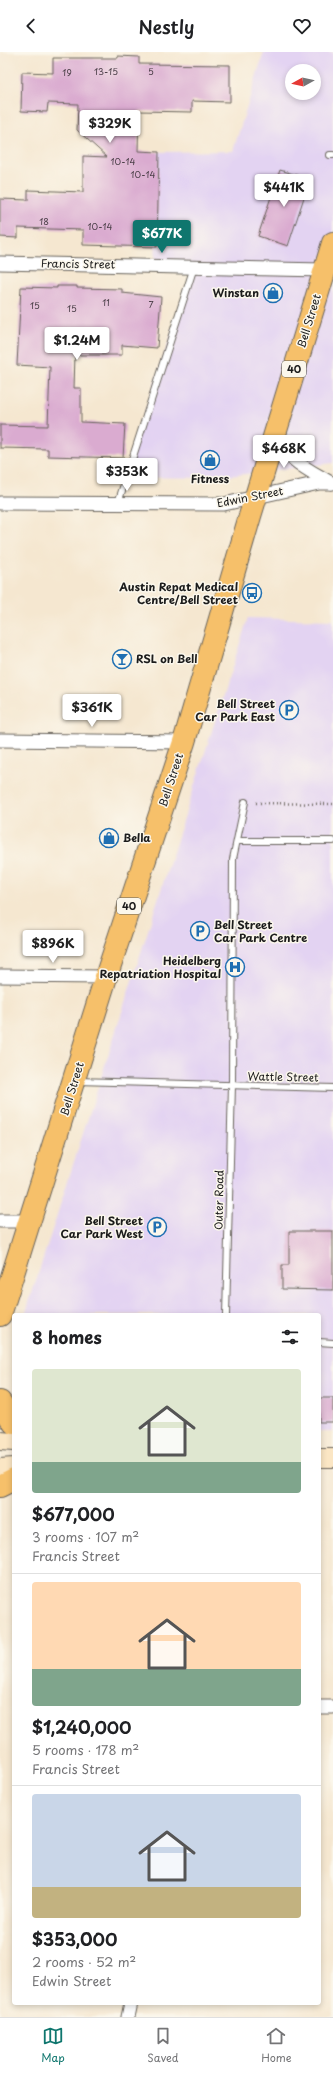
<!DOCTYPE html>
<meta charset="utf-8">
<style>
:root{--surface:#fff;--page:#f6f6f6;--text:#202124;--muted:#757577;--line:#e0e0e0;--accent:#0f766e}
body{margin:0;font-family:"Playpen Sans",sans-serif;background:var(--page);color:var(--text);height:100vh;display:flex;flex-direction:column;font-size:15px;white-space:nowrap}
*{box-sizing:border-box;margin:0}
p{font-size:13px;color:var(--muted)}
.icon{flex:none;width:22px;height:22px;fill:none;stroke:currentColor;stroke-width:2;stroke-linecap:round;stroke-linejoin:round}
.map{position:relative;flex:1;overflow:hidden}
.details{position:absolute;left:12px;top:1261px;width:309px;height:692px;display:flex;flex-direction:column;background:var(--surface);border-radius:4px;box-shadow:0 2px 6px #0003}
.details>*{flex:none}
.needle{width:26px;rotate:262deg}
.controls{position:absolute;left:285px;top:12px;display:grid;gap:8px}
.controls a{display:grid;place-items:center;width:36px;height:36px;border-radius:50%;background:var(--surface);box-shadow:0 2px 6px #0003;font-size:20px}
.price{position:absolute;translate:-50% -34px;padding:0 9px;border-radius:4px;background:#fff;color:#222;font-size:13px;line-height:26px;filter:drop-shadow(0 1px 2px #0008)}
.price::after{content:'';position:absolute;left:50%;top:24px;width:12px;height:9px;margin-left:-6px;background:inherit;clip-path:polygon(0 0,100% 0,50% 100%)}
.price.selected{background:var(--accent);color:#fff}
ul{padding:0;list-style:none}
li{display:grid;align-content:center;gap:8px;height:212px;padding:0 20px}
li+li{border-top:1px solid var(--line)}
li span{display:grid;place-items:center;height:124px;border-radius:4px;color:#555}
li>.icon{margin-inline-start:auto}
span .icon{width:72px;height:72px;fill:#fffc;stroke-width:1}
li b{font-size:17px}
h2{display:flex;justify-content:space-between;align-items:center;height:48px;padding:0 20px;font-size:17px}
header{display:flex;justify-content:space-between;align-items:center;height:52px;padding:0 20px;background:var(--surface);font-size:18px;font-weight:600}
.tabs{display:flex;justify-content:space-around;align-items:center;height:56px;border-top:1px solid var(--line);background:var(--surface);font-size:11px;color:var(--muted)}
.tabs a{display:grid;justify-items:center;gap:2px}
.tabs .selected{color:var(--accent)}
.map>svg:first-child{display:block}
</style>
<header><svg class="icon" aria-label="back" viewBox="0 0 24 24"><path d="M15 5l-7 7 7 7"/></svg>Nestly<svg class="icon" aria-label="heart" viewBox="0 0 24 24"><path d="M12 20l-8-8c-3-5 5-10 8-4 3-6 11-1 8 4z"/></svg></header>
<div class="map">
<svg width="333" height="1965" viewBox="0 0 333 1965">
<rect width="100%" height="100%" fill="#fbf7ec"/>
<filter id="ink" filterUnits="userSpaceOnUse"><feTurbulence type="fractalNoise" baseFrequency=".025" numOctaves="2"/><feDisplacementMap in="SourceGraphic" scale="8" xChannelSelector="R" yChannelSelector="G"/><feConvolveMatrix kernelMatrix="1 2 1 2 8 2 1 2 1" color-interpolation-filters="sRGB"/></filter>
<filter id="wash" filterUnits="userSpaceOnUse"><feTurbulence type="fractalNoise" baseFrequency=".012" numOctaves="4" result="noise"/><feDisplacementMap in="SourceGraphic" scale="16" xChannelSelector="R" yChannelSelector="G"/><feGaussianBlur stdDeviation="0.9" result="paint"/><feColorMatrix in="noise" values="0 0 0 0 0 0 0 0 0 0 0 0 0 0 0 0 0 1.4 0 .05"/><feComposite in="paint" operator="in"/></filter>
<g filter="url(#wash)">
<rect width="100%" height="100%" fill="#f5e7d0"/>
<!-- built -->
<g fill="#e3d3f2" fill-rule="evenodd">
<path d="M264 0H333V411L214 426 123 425 194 215 155 214 159 100 233 99ZM292 19H314V41H292Z"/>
<polygon points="248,566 333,568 333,1380 319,1380 319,1263 25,1263"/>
</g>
<g id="blocks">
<!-- building -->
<g fill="#daabd0">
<polygon points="118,4 139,5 139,12 230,13 230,50 192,49 192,60 139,59 138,99 159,100 157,195 83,193 83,178 18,176 18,186 0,185 0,147 28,148 28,138 83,140 83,104 107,105 77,78 78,52 48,51 47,60 21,59 22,20 53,21 53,6 118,6"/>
<polygon points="280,118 310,127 288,194 258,184"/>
<polygon points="57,234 77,234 77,236 122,237 122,241 161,245 157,296 122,293 122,303 75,303 74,336 81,336 81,370 125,372 123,406 48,404 48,397 0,396 0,373 48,374 50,315 17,313 21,235 57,236"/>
<polygon points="289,1179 333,1179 333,1238 282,1237 282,1213 289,1213"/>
<rect x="319" y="1346" width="14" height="24"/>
</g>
</g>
</g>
<g filter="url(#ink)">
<use href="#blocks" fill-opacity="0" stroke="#68635b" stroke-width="1"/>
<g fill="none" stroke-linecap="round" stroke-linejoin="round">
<defs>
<g id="lane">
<polyline points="330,103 333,103"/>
<polyline points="118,451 194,215"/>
<polyline points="237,789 333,789"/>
<polyline points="77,1029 333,1036"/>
<polyline points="226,1263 232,1033 233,807 245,750"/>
<polyline points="319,1290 333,1291"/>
</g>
<g id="street">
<polyline points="0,211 324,218"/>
<path d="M278 379C282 407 309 418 331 431"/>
<polyline points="0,451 224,452 319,431 333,431"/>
<polyline points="0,688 184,690"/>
<polyline points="0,924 106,925"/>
<polyline points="0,1169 29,1169"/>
<polyline points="319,1655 333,1655"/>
<polyline points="128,1965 131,1951"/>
</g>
<g id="secondary">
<polyline points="0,1389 14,1390"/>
<polyline points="319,1406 333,1406"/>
<polyline points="0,1416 14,1415"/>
</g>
<g id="highway">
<polyline points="0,1263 106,925 184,690 250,464 333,191"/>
<polyline points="0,1350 14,1371"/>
<polyline points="0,1434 14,1427"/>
</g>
</defs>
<!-- lane casing -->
<use href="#lane" stroke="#68635b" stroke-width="8"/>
<!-- street casing -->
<use href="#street" stroke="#68635b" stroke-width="15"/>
<!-- secondary casing -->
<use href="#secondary" stroke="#68635b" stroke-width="20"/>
<!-- highway casing -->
<use href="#highway" stroke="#68635b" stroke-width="24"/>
<!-- path -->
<polyline stroke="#68635b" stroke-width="2.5" stroke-dasharray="1 3" stroke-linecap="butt" points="256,751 333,752"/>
<!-- lane -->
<use href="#lane" stroke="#fff" stroke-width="6"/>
<!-- street -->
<use href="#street" stroke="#fff" stroke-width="13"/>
<!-- secondary -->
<use href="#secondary" stroke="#fbe6c4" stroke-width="18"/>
<!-- highway -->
<use href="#highway" stroke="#f6c06b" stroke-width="22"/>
</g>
</g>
<!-- icons -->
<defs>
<symbol id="shop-ring" viewBox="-11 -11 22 22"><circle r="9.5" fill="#fbf7ec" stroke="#1f6fb2" stroke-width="1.5"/><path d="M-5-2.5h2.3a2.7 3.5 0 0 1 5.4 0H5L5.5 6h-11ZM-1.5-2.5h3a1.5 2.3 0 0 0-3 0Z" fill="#1f6fb2"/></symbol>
<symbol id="bus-ring" viewBox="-11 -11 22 22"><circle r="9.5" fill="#fbf7ec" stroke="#1f6fb2" stroke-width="1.5"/><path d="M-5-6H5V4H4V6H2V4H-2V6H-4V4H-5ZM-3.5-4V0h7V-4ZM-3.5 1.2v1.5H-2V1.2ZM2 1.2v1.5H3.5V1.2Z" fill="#1f6fb2"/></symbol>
<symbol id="bar-ring" viewBox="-11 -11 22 22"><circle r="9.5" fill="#fbf7ec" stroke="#1f6fb2" stroke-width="1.5"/><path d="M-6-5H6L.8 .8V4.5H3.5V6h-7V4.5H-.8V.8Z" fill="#1f6fb2"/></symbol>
<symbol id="parking-ring" viewBox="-11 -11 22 22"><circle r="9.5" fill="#fbf7ec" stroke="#1f6fb2" stroke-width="1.5"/><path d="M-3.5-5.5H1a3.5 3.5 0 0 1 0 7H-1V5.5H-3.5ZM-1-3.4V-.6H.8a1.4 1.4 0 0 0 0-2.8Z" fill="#1f6fb2"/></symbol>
<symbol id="hospital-ring" viewBox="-11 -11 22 22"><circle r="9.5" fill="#fbf7ec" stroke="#1f6fb2" stroke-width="1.5"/><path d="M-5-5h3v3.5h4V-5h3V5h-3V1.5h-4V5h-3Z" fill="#1f6fb2"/></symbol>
</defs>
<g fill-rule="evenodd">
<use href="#shop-ring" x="262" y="230" width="22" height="22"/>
<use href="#shop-ring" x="199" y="397" width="22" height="22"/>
<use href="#bus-ring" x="241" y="530" width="22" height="22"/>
<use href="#bar-ring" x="111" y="596" width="22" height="22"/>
<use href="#parking-ring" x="278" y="647" width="22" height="22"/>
<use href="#shop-ring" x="98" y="775" width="22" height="22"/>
<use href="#parking-ring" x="189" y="868" width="22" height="22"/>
<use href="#hospital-ring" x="224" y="904" width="22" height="22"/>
<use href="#parking-ring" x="146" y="1164" width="22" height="22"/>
</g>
<g text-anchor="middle" stroke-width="3" stroke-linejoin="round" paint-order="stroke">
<!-- number labels -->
<g font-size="9" fill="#4c4049">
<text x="106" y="23">13-15</text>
<text x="151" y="23">5</text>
<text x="67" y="24">19</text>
<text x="123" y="113">10-14</text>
<text x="143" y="126">10-14</text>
<text x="44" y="173">18</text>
<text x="100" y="178">10-14</text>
<text x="106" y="254">11</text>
<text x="151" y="256">7</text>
<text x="35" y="257">15</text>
<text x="72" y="260">15</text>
</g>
<!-- shield labels -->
<g fill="#fbf7ec" stroke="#5f5e5a" stroke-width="1">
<rect x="282" y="309" width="24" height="16" rx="3"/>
<rect x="117" y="846" width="24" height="16" rx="3"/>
</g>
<g font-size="10" font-weight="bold" fill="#1c1c1c">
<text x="294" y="321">40</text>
<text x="129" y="858">40</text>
</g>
<!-- street labels -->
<g font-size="11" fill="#1c1c1c" stroke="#fbf7ec">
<text transform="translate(78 212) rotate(1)" y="4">Francis Street</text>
<text transform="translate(309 269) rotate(-73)" y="4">Bell Street</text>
<text transform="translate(250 445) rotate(-11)" y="4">Edwin Street</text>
<text transform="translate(171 728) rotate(-72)" y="4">Bell Street</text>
<text transform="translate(283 1025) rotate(1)" y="4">Wattle Street</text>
<text transform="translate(72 1037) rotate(-73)" y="4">Bell Street</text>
<text transform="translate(219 1148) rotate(-89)" y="4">Outer Road</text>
</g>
<!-- poi labels -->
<g font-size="11" font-weight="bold" fill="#1c1c1c" stroke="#fbf7ec" text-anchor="end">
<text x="259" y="245">Winstan</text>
<text x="210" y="431" text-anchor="middle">Fitness</text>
<text x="238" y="539">Austin Repat Medical<tspan x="238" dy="13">Centre/Bell Street</tspan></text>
<text x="136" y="611" text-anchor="start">RSL on Bell</text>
<text x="275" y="656">Bell Street<tspan x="275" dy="13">Car Park East</tspan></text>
<text x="123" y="790" text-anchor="start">Bella</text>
<text x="214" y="877" text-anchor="start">Bell Street<tspan x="214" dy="13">Car Park Centre</tspan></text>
<text x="221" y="913">Heidelberg<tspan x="221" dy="13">Repatriation Hospital</tspan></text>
<text x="143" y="1173">Bell Street<tspan x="143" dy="13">Car Park West</tspan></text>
</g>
</g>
</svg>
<div class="controls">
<a><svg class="needle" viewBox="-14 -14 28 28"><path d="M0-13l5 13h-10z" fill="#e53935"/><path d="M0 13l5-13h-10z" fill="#757577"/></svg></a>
</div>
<b class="price" style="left:110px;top:92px">$329K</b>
<b class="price" style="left:284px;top:156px">$441K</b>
<b class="price selected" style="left:162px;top:202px">$677K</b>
<b class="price" style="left:77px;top:309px">$1.24M</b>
<b class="price" style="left:284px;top:417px">$468K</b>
<b class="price" style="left:127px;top:440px">$353K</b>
<b class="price" style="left:92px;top:676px">$361K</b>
<b class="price" style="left:53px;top:912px">$896K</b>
<section class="details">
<h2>8 homes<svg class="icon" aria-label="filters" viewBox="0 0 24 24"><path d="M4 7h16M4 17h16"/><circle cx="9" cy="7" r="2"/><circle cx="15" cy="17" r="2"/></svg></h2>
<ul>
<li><span style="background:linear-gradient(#dfe7d0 75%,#7fa58c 0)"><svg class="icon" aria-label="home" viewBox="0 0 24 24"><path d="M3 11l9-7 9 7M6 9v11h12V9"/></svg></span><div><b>$677,000</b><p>3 rooms · 107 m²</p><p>Francis Street</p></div></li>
<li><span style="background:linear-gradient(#ffd9b3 70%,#7fa58c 0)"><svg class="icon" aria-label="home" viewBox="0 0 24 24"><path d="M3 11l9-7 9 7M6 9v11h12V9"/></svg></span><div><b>$1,240,000</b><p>5 rooms · 178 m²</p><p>Francis Street</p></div></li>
<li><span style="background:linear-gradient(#c9d6e8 75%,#c2b280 0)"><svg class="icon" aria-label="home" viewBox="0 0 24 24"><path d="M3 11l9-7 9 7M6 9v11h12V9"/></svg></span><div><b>$353,000</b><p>2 rooms · 52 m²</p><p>Edwin Street</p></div></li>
</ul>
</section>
</div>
<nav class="tabs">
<a class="selected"><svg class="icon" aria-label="map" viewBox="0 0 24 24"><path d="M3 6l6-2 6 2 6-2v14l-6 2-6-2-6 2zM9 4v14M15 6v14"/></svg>Map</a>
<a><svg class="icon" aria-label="saved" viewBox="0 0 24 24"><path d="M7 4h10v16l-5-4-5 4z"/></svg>Saved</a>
<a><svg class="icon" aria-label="home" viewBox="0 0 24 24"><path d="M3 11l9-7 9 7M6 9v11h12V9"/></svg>Home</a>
</nav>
